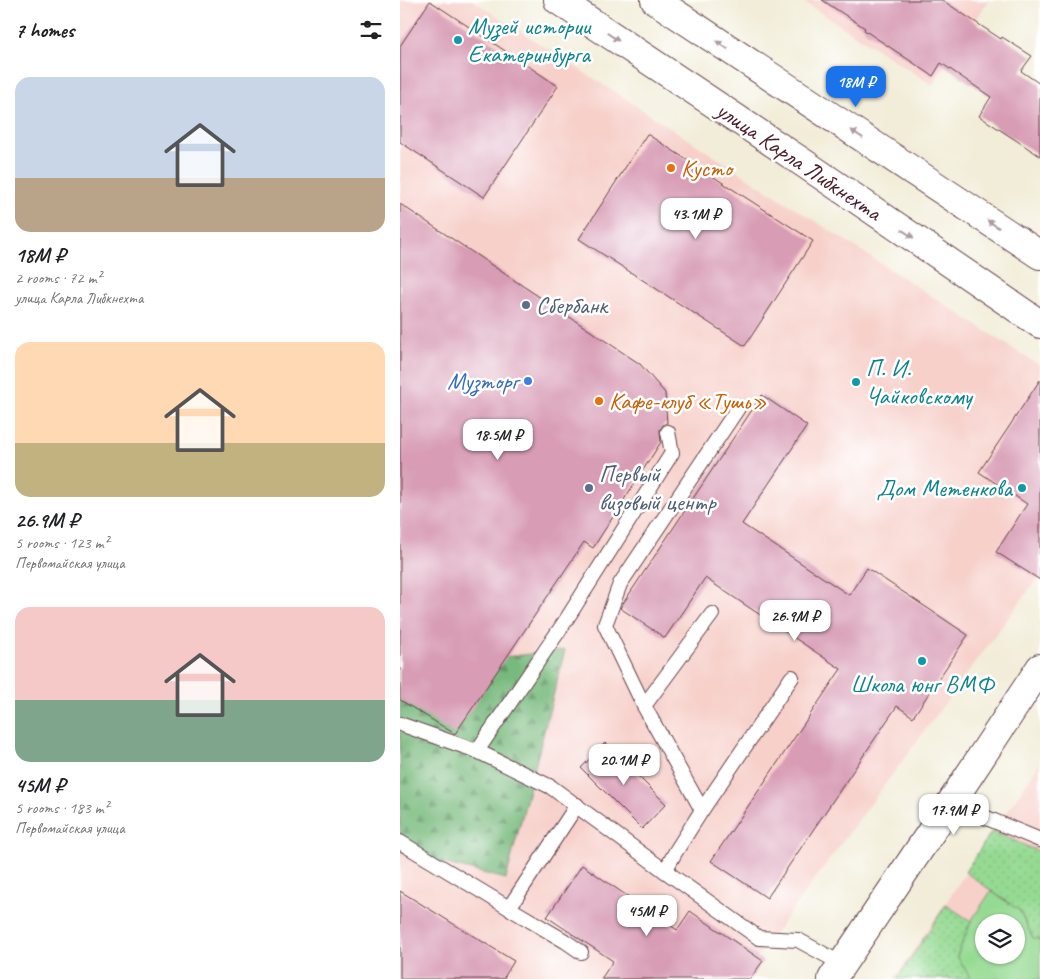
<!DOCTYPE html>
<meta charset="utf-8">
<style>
:root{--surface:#fff;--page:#f6f6f6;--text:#202124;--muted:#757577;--accent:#1a73e8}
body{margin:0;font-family:Caveat,sans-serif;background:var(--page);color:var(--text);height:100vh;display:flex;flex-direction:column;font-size:19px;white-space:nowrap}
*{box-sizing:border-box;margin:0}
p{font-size:16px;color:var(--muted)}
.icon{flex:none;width:28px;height:28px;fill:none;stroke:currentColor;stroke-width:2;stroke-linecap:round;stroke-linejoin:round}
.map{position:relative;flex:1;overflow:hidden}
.sheet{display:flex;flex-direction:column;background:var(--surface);width:400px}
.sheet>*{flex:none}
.fabs{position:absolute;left:575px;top:914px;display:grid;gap:10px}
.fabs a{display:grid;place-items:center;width:50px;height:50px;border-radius:50%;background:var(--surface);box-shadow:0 1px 4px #0004;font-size:25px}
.price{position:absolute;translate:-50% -42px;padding:0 11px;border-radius:10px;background:#fff;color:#222;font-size:16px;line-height:32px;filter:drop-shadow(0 1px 2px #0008)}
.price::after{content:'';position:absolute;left:50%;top:30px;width:15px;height:11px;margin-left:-8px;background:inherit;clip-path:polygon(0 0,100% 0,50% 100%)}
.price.active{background:var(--accent);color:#fff}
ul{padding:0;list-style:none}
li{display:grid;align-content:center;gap:10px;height:265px;padding:0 15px}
li span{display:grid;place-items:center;height:155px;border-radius:15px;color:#555}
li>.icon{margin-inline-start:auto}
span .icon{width:90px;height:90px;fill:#fffc;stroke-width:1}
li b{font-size:21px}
h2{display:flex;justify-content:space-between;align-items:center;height:60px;padding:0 15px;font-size:21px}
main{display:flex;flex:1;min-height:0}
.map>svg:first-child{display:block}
</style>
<main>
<section class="sheet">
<h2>7 homes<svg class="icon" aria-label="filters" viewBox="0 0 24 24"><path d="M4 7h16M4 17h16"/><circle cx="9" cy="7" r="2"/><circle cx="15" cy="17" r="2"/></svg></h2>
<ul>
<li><span style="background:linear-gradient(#c9d6e8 65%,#b9a48a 0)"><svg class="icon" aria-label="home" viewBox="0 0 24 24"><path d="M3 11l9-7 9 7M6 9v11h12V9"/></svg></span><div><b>18M ₽</b><p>2 rooms · 72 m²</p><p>улица Карла Либкнехта</p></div></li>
<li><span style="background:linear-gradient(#ffd9b3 65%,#c2b280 0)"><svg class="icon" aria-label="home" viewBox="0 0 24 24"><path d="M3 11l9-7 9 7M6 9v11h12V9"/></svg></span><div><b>26.9M ₽</b><p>5 rooms · 123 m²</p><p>Первомайская улица</p></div></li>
<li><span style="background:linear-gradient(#f6c9c9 60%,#7fa58c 0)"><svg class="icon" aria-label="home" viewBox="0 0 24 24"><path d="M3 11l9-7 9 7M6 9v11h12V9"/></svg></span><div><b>45M ₽</b><p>5 rooms · 183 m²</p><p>Первомайская улица</p></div></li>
</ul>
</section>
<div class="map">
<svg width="640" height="979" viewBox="0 0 640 979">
<defs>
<pattern id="forest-firs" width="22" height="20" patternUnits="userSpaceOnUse" patternTransform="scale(1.25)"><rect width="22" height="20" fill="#78ba7d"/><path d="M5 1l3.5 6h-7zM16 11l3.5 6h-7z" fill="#649767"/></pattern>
<pattern id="park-dots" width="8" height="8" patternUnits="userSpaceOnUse" patternTransform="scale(1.25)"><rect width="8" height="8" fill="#95da93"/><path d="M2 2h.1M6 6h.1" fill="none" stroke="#82bb7f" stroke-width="1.8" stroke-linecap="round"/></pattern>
</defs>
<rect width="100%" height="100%" fill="#fff"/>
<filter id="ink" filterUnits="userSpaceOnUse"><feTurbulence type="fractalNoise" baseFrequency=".02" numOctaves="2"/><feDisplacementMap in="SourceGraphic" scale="10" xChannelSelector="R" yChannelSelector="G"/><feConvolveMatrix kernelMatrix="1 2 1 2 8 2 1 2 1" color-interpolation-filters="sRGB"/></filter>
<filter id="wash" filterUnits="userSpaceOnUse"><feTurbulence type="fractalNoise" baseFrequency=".0096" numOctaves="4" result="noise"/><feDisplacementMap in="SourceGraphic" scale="20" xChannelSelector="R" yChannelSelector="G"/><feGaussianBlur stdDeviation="1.12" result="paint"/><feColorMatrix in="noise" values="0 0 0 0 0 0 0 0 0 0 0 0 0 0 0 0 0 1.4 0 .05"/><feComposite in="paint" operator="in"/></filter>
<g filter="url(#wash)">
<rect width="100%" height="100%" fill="#f2edd8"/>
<!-- built -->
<g fill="#f7d0ca" fill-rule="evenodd">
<polygon points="0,0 72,0 640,366 640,575 341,979 0,979"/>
<polygon points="401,0 589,0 532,85"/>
<path d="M640 763V979H494ZM584 922H616V955H584Z"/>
</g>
<!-- green -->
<path fill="#95da93" stroke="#707c5f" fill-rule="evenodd" d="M591 891 620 911 633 938 640 940V979H571L557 956 571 921ZM584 922H616V955H584Z"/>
<!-- forest -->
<polygon fill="url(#forest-firs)" stroke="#616c54" points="165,650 106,879 0,852 0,669"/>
<!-- park -->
<g fill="url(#park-dots)" stroke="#707c5f">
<polygon points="592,831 640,852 640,940 633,938 620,911 565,872"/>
<polygon points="546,905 571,921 557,956 571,979 497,979"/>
</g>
<g id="blocks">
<!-- building -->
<g fill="#d89cb5">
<polygon points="422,0 542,0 601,39 602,37 632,56 621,71 640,84 640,156 579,116 591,97 541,63 533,76 464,30 465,28"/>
<polygon points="30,1 158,86 84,197 0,142 0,46"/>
<polygon points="247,134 413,241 345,346 179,239"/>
<polygon points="0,204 240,364 265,393 267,423 263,425 260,430 261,442 193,548 184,542 55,734 0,700"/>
<polygon points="640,380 640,580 596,552 627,504 579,472"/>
<polygon points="362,395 407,426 342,524 449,595 467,568 568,635 513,717 497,706 367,898 311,861 441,669 305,578 265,638 220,608"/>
<polygon points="205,743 266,804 242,829 181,768"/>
<polygon points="182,865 277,930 290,911 363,961 350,979 201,979 213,961 147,917"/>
<polygon points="0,891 114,961 103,979 0,979"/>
</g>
</g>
</g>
<g filter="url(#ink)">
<use href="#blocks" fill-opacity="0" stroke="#633e45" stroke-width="1"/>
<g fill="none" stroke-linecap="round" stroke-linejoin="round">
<defs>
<g id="lane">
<polyline points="244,706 312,614"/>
<polyline points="0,724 77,751 151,787 265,871 359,938 398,940 442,964"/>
<polyline points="77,751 166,620 272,453 268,432"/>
<polyline points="554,798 582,816 640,840"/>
<polyline points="302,810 244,706 205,625 220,584 338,408"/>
<polyline points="0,842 109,908 165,941 181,952"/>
<polyline points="265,871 276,851 302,810 392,677"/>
<polyline points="109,908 177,805"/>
</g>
<g id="secondary">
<polyline points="158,0 405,164 640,324"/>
<polyline points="255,0 640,255"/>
<polyline points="432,979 554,798 640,668"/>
</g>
</defs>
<!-- lane casing -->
<use href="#lane" stroke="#633e45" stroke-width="16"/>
<!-- secondary casing -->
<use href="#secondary" stroke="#633e45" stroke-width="30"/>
<!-- lane -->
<use href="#lane" stroke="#fff" stroke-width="14"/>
<!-- secondary -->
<use href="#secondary" stroke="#fff" stroke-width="28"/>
</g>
<!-- one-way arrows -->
<defs><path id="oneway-solid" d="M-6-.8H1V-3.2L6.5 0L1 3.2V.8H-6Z" transform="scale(1.25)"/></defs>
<g fill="#ae9aa0">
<use href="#oneway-solid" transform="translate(213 37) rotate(34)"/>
<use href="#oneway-solid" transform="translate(322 45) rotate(-146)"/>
<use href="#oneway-solid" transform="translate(457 134) rotate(-146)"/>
<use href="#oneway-solid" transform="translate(593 224) rotate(-146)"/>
<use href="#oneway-solid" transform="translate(508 234) rotate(34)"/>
</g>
</g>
<!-- markers -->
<g fill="#0f9aa8" stroke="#fff" stroke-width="2">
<circle cx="58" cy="40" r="5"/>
<circle cx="456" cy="382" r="5"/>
<circle cx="622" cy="488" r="5"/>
<circle cx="522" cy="661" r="5"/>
</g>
<g fill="#e8710a" stroke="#fff" stroke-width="2">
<circle cx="271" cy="168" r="5"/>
<circle cx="199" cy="401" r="5"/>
</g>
<g fill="#5c6f8a" stroke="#fff" stroke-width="2">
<circle cx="126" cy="305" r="5"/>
<circle cx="189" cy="488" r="5"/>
</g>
<circle fill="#3f7fe0" stroke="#fff" stroke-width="2" cx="128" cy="381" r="5"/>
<g text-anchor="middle" stroke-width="5" stroke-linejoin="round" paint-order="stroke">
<!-- culture labels -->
<g font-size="24" fill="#0d838f" stroke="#fff" text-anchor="start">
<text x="68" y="34">Музей истории<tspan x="68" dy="28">Екатеринбурга</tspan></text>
<text x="466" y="376">П. И.<tspan x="466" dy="28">Чайковскому</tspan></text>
<text x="612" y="496" text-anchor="end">Дом Метенкова</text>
<text x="522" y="692" text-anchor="middle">Школа юнг ВМФ</text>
</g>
<!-- street labels -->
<g font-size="24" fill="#4a1f2b" stroke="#fff">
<text transform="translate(399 161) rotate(34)" y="8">улица Карла Либкнехта</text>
</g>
<!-- food labels -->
<g font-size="24" fill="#c56008" stroke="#fff" text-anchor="start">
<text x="281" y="176">Кусто</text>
<text x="209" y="409">Кафе-клуб «Тушь»</text>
</g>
<!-- service labels -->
<g font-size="24" fill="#4e5e75" stroke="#fff" text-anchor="start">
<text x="136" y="313">Сбербанк</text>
<text x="199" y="482">Первый<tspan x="199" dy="28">визовый центр</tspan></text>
</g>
<!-- shop labels -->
<g font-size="24" fill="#366cbe" stroke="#fff" text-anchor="end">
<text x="118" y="389">Музторг</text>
</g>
</g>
</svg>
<div class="fabs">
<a><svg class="icon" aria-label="layers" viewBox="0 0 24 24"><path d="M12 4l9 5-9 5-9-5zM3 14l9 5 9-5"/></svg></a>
</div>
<b class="price active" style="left:456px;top:108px">18M ₽</b>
<b class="price" style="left:296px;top:240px">43.1M ₽</b>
<b class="price" style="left:98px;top:461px">18.5M ₽</b>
<b class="price" style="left:395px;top:642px">26.9M ₽</b>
<b class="price" style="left:224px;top:786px">20.1M ₽</b>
<b class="price" style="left:554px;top:836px">17.9M ₽</b>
<b class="price" style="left:247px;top:937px">45M ₽</b>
</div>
</main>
